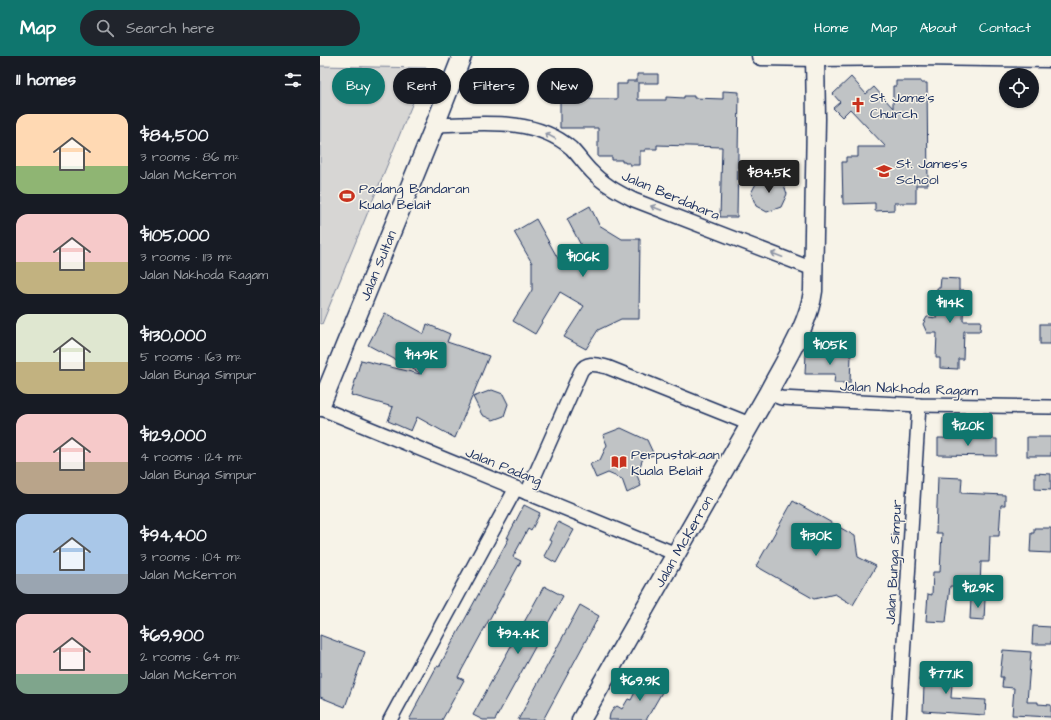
<!DOCTYPE html>
<meta charset="utf-8">
<style>
:root{--surface:#171b24;--page:#20242c;--text:#f1f3f6;--muted:#9ea1a6;--accent:#0f766e}
body{margin:0;font-family:"Architects Daughter",sans-serif;background:var(--page);color:var(--text);height:100vh;display:flex;flex-direction:column;font-size:15px;white-space:nowrap}
*{box-sizing:border-box;margin:0}
p{font-size:13px;color:var(--muted)}
.icon{flex:none;width:22px;height:22px;fill:none;stroke:currentColor;stroke-width:2;stroke-linecap:round;stroke-linejoin:round}
.map{position:relative;flex:1;overflow:hidden}
.side{display:flex;flex-direction:column;background:var(--surface);width:320px}
.side>*{flex:none}
.hud{position:absolute;left:12px;top:12px;width:380px;height:36px;display:flex;gap:8px}
.controls{position:absolute;left:679px;top:12px;display:grid;gap:8px}
.controls a{display:grid;place-items:center;width:40px;height:40px;border-radius:50%;background:var(--surface);box-shadow:0 1px 3px #0004;font-size:20px}
.price{position:absolute;translate:-50% -34px;padding:0 9px;border-radius:4px;background:var(--accent);color:#fff;font-size:13px;line-height:26px;filter:drop-shadow(0 1px 2px #0008)}
.price::after{content:'';position:absolute;left:50%;top:24px;width:12px;height:9px;margin-left:-6px;background:inherit;clip-path:polygon(0 0,100% 0,50% 100%)}
.price.active{background:#222;color:#fff}
ul{padding:0;list-style:none}
li{display:flex;align-items:center;gap:12px;height:100px;padding:0 16px}
li span{display:grid;place-items:center;flex:none;width:112px;height:80px;border-radius:12px;color:#555}
li>.icon{margin-inline-start:auto}
span .icon{width:48px;height:48px;fill:#fffc;stroke-width:1}
li b{font-size:17px}
h2{display:flex;justify-content:space-between;align-items:center;height:48px;padding:0 16px;font-size:17px}
.chip{padding:0 14px;border-radius:18px;background:var(--surface);box-shadow:0 1px 3px #0004;font-size:14px;line-height:36px}
.chip.active{background:var(--accent);color:#fff}
header{display:flex;align-items:center;gap:24px;box-sizing:border-box;height:56px;padding:0 20px;background:var(--accent);color:#fff}
header strong{font-size:19px}
nav{display:flex;gap:22px;margin-inline-start:auto;font-size:14px}
.search{width:280px;height:36px;background:var(--page);display:flex;align-items:center;gap:10px;box-sizing:border-box;padding:0 14px;border-radius:22px;color:var(--muted);font-size:15px}
main{display:flex;flex:1;min-height:0}
.map>svg:first-child{display:block}
</style>
<header>
<strong>Map</strong>
<div class="search"><svg class="icon" aria-label="search" viewBox="0 0 24 24"><circle cx="10" cy="10" r="6"/><path d="M15 15l6 6"/></svg>Search here</div>
<nav><a>Home</a><a>Map</a><a>About</a><a>Contact</a></nav>
</header>
<main>
<section class="side">
<h2>11 homes<svg class="icon" aria-label="filters" viewBox="0 0 24 24"><path d="M4 7h16M4 17h16"/><circle cx="9" cy="7" r="2"/><circle cx="15" cy="17" r="2"/></svg></h2>
<ul>
<li><span style="background:linear-gradient(#ffd9b3 65%,#8fb573 0)"><svg class="icon" aria-label="home" viewBox="0 0 24 24"><path d="M3 11l9-7 9 7M6 9v11h12V9"/></svg></span><div><b>$84,500</b><p>3 rooms · 86 m²</p><p>Jalan McKerron</p></div></li>
<li><span style="background:linear-gradient(#f6c9c9 60%,#c2b280 0)"><svg class="icon" aria-label="home" viewBox="0 0 24 24"><path d="M3 11l9-7 9 7M6 9v11h12V9"/></svg></span><div><b>$105,000</b><p>3 rooms · 113 m²</p><p>Jalan Nakhoda Ragam</p></div></li>
<li><span style="background:linear-gradient(#dfe7d0 60%,#c2b280 0)"><svg class="icon" aria-label="home" viewBox="0 0 24 24"><path d="M3 11l9-7 9 7M6 9v11h12V9"/></svg></span><div><b>$130,000</b><p>5 rooms · 163 m²</p><p>Jalan Bunga Simpur</p></div></li>
<li><span style="background:linear-gradient(#f6c9c9 60%,#b9a48a 0)"><svg class="icon" aria-label="home" viewBox="0 0 24 24"><path d="M3 11l9-7 9 7M6 9v11h12V9"/></svg></span><div><b>$129,000</b><p>4 rooms · 124 m²</p><p>Jalan Bunga Simpur</p></div></li>
<li><span style="background:linear-gradient(#a9c7e8 75%,#9aa5b1 0)"><svg class="icon" aria-label="home" viewBox="0 0 24 24"><path d="M3 11l9-7 9 7M6 9v11h12V9"/></svg></span><div><b>$94,400</b><p>3 rooms · 104 m²</p><p>Jalan McKerron</p></div></li>
<li><span style="background:linear-gradient(#f6c9c9 75%,#7fa58c 0)"><svg class="icon" aria-label="home" viewBox="0 0 24 24"><path d="M3 11l9-7 9 7M6 9v11h12V9"/></svg></span><div><b>$69,900</b><p>2 rooms · 64 m²</p><p>Jalan McKerron</p></div></li>
</ul>
</section>
<div class="map">
<svg width="731" height="664" viewBox="0 0 731 664">
<rect width="100%" height="100%" fill="#f7f3e8"/>
<filter id="ink" filterUnits="userSpaceOnUse"><feTurbulence type="fractalNoise" baseFrequency=".025" numOctaves="2"/><feDisplacementMap in="SourceGraphic" scale="8" xChannelSelector="R" yChannelSelector="G"/><feConvolveMatrix kernelMatrix="1 2 1 2 8 2 1 2 1" color-interpolation-filters="sRGB"/></filter>
<g filter="url(#ink)">
<!-- park -->
<polygon fill="#d7d6d4" stroke="#798299" points="0,10 107,12 2,268 0,267"/>
<!-- building -->
<g fill="#c0c3c5" stroke="#1b2f5e">
<polygon points="317,18 338,18 338,27 318,27 318,44 346,44 346,41 364,42 364,40 374,40 374,42 403,43 403,35 419,36 417,161 400,161 402,91 337,89 337,93 325,93 325,95 320,95 320,109 310,109 310,107 305,107 305,106 302,106 302,104 292,104 292,101 278,101 278,72 240,72 240,44 232,44 232,27 242,27 242,43 297,43 297,28 307,28 307,25 317,25"/>
<polygon points="531,21 546,38 554,31 573,52 573,30 576,30 576,25 601,25 601,27 607,27 608,129 596,129 596,147 574,147 574,154 555,155 555,147 523,148 522,106 526,106 526,101 538,101 538,91 566,91 530,53 522,61 513,52 520,46 513,38"/>
<polygon points="451,120 463,126 467,138 461,151 447,156 436,150 431,137 438,124"/>
<polygon points="270,150 279,169 302,183 320,183 319,263 301,263 278,274 266,293 244,281 264,250 240,236 215,278 193,265 212,234 212,207 194,176 216,163 241,208 264,195 247,163"/>
<polygon points="621,222 639,223 639,234 644,234 643,265 661,265 660,275 644,275 643,303 638,303 638,313 620,312 620,302 616,302 617,277 607,277 603,268 607,261 617,262 617,232 620,232"/>
<polygon points="65,257 104,278 107,268 130,278 127,286 169,300 135,382 97,361 91,375 68,365 73,351 31,339 41,304 100,318 100,317 48,289"/>
<rect x="720" y="268" width="11" height="20"/>
<polygon points="486,297 531,299 530,327 514,327 515,318 485,318"/>
<polygon points="172,334 183,338 188,348 184,360 173,364 162,359 153,341"/>
<polygon points="301,372 327,384 334,399 323,402 317,419 321,430 307,437 302,423 288,417 276,422 270,408 280,404 287,389 283,379"/>
<rect x="707" y="381" width="24" height="19"/>
<polygon points="618,382 677,383 677,400 618,399"/>
<polygon points="715,417 731,418 731,434 715,433"/>
<polygon points="618,421 642,422 641,437 685,439 685,449 681,449 679,480 670,480 669,506 661,506 660,531 630,530 626,566 606,565 608,538 612,539 613,516 620,516 622,477 616,477"/>
<polygon points="473,445 535,480 538,501 556,510 533,549 515,538 494,543 436,510"/>
<polygon points="204,449 220,457 211,475 208,473 193,501 201,505 138,621 144,624 122,664 89,664 97,649 96,649 117,610 119,611 189,482 187,482"/>
<polygon points="238,466 254,474 236,507 224,500 232,485 229,484"/>
<polygon points="714,472 731,472 731,497 710,496 711,477 714,477"/>
<polygon points="224,530 243,540 175,664 163,664 153,659"/>
<polygon points="651,542 665,543 664,564 650,563"/>
<polygon points="260,549 279,560 223,664 198,664"/>
<polygon points="713,570 731,571 731,588 712,588"/>
<polygon points="0,579 45,596 25,651 0,641"/>
<polygon points="683,594 711,596 707,646 718,646 718,648 731,649 731,661 692,659 694,632 682,631 683,621 680,621"/>
<polygon points="606,612 633,614 631,642 666,644 665,659 603,655 604,629 604,625 599,625 600,616 606,617"/>
<polygon points="324,619 345,631 326,664 289,664 290,658 293,653 297,650 302,653 308,643 311,644"/>
</g>
<g fill="none" stroke-linecap="round" stroke-linejoin="round">
<defs>
<g id="street">
<path d="M115 69C160 68 214 60 251 92 258 99 264 108 271 115 283 128 298 136 314 144L493 213"/>
<polyline points="448,337 461,342 599,349 731,351"/>
<polyline points="0,352 356,498"/>
<path d="M207 437 261 315C267 305 277 309 287 311L430 368"/>
<polyline points="70,664 196,432"/>
<polyline points="579,664 599,349"/>
</g>
<g id="secondary">
<polyline points="441,0 495,1 597,0"/>
<polyline points="597,0 731,2"/>
<path id="s1" d="M0 351 115 69 142 0"/>
<path id="s2" d="M261 664 448 337C464 306 489 269 493 235L496 63 495 1"/>
</g>
</defs>
<!-- street casing -->
<use href="#street" stroke="#1b2f5e" stroke-width="16"/>
<!-- secondary casing -->
<use href="#secondary" stroke="#1b2f5e" stroke-width="21"/>
<!-- street -->
<use href="#street" stroke="#f7f3e8" stroke-width="13"/>
<!-- secondary -->
<use href="#secondary" stroke="#f7f3e8" stroke-width="18"/>
</g>
<!-- one-way arrows -->
<defs><path id="oneway-shaft" d="M-6 0H5M1.5-3L5.5 0L1.5 3" fill="none" stroke-width="1.6" stroke-linecap="round" stroke-linejoin="round"/></defs>
<g stroke="#8991a3">
<use href="#oneway-shaft" transform="translate(230 80) rotate(-152)"/>
<use href="#oneway-shaft" transform="translate(336 152) rotate(-159)"/>
<use href="#oneway-shaft" transform="translate(457 199) rotate(-159)"/>
</g>
</g>
<!-- icons -->
<defs>
<symbol id="church-bare" viewBox="-9 -9 18 18"><path d="M-1.2-6h2.4v3.5h3.3v2.4h-3.3V6h-2.4V-.1h-3.3v-2.4h3.3Z" fill="#c8321e" stroke="#f7f3e8" stroke-width="2.5" paint-order="stroke"/></symbol>
<symbol id="school-bare" viewBox="-9 -9 18 18"><path d="M0-5L7-2L0 1L-7-2ZM-4 1L0 2.5L4 1V4Q0 6-4 4Z" fill="#c8321e" stroke="#f7f3e8" stroke-width="2.5" paint-order="stroke"/></symbol>
<symbol id="stadium-bare" viewBox="-9 -9 18 18"><path d="M0-5a6.5 5 0 1 0 0 10a6.5 5 0 1 0 0-10ZM-3.5-1.8h7v3.6h-7Z" fill="#c8321e" stroke="#f7f3e8" stroke-width="2.5" paint-order="stroke"/></symbol>
<symbol id="library-bare" viewBox="-9 -9 18 18"><path d="M-6-4Q-3-5.5-.7-3.5V5Q-3 3-6 4ZM6-4Q3-5.5 .7-3.5V5Q3 3 6 4Z" fill="#c8321e" stroke="#f7f3e8" stroke-width="2.5" paint-order="stroke"/></symbol>
</defs>
<g fill-rule="evenodd">
<use href="#church-bare" x="527" y="38" width="22" height="22"/>
<use href="#school-bare" x="553" y="104" width="22" height="22"/>
<use href="#stadium-bare" x="16" y="129" width="22" height="22"/>
<use href="#library-bare" x="288" y="395" width="22" height="22"/>
</g>
<g text-anchor="middle" stroke-width="3" stroke-linejoin="round" paint-order="stroke">
<!-- poi labels -->
<g font-size="14" fill="#1b2f5e" stroke="#f7f3e8" text-anchor="start">
<text x="550" y="46">St. Jame's<tspan x="550" dy="16">Church</tspan></text>
<text x="576" y="112">St. James's<tspan x="576" dy="16">School</tspan></text>
<text x="39" y="137">Padang Bandaran<tspan x="39" dy="16">Kuala Belait</tspan></text>
<text x="311" y="403">Perpustakaan<tspan x="311" dy="16">Kuala Belait</tspan></text>
</g>
<!-- street labels -->
<g font-size="14" fill="#1b2f5e" stroke="#f7f3e8">
<text transform="translate(351 139) rotate(23)" y="5">Jalan Berdahara</text>
<text dy="5" stroke="none"><textPath href="#s1" startOffset="153">Jalan Sultan</textPath></text>
<text transform="translate(589 332) rotate(2)" y="5">Jalan Nakhoda Ragam</text>
<text transform="translate(184 410) rotate(22)" y="5">Jalan Padang</text>
<text dy="5" stroke="none"><textPath href="#s2" startOffset="206">Jalan McKerron</textPath></text>
<text transform="translate(573 506) rotate(-87)" y="5">Jalan Bunga Simpur</text>
</g>
</g>
</svg>
<div class="controls">
<a><svg class="icon" aria-label="locate" viewBox="0 0 24 24"><circle cx="12" cy="12" r="6"/><path d="M12 2v4M12 18v4M2 12h4M18 12h4"/></svg></a>
</div>
<b class="price active" style="left:449px;top:138px">$84.5K</b>
<b class="price" style="left:263px;top:222px">$106K</b>
<b class="price" style="left:630px;top:268px">$114K</b>
<b class="price" style="left:510px;top:310px">$105K</b>
<b class="price" style="left:101px;top:320px">$149K</b>
<b class="price" style="left:648px;top:391px">$120K</b>
<b class="price" style="left:496px;top:501px">$130K</b>
<b class="price" style="left:658px;top:553px">$129K</b>
<b class="price" style="left:198px;top:599px">$94.4K</b>
<b class="price" style="left:626px;top:639px">$77.1K</b>
<b class="price" style="left:320px;top:646px">$69.9K</b>
<div class="hud">
<a class="chip active">Buy</a>
<a class="chip">Rent</a>
<a class="chip">Filters</a>
<a class="chip">New</a>
</div>
</div>
</main>
